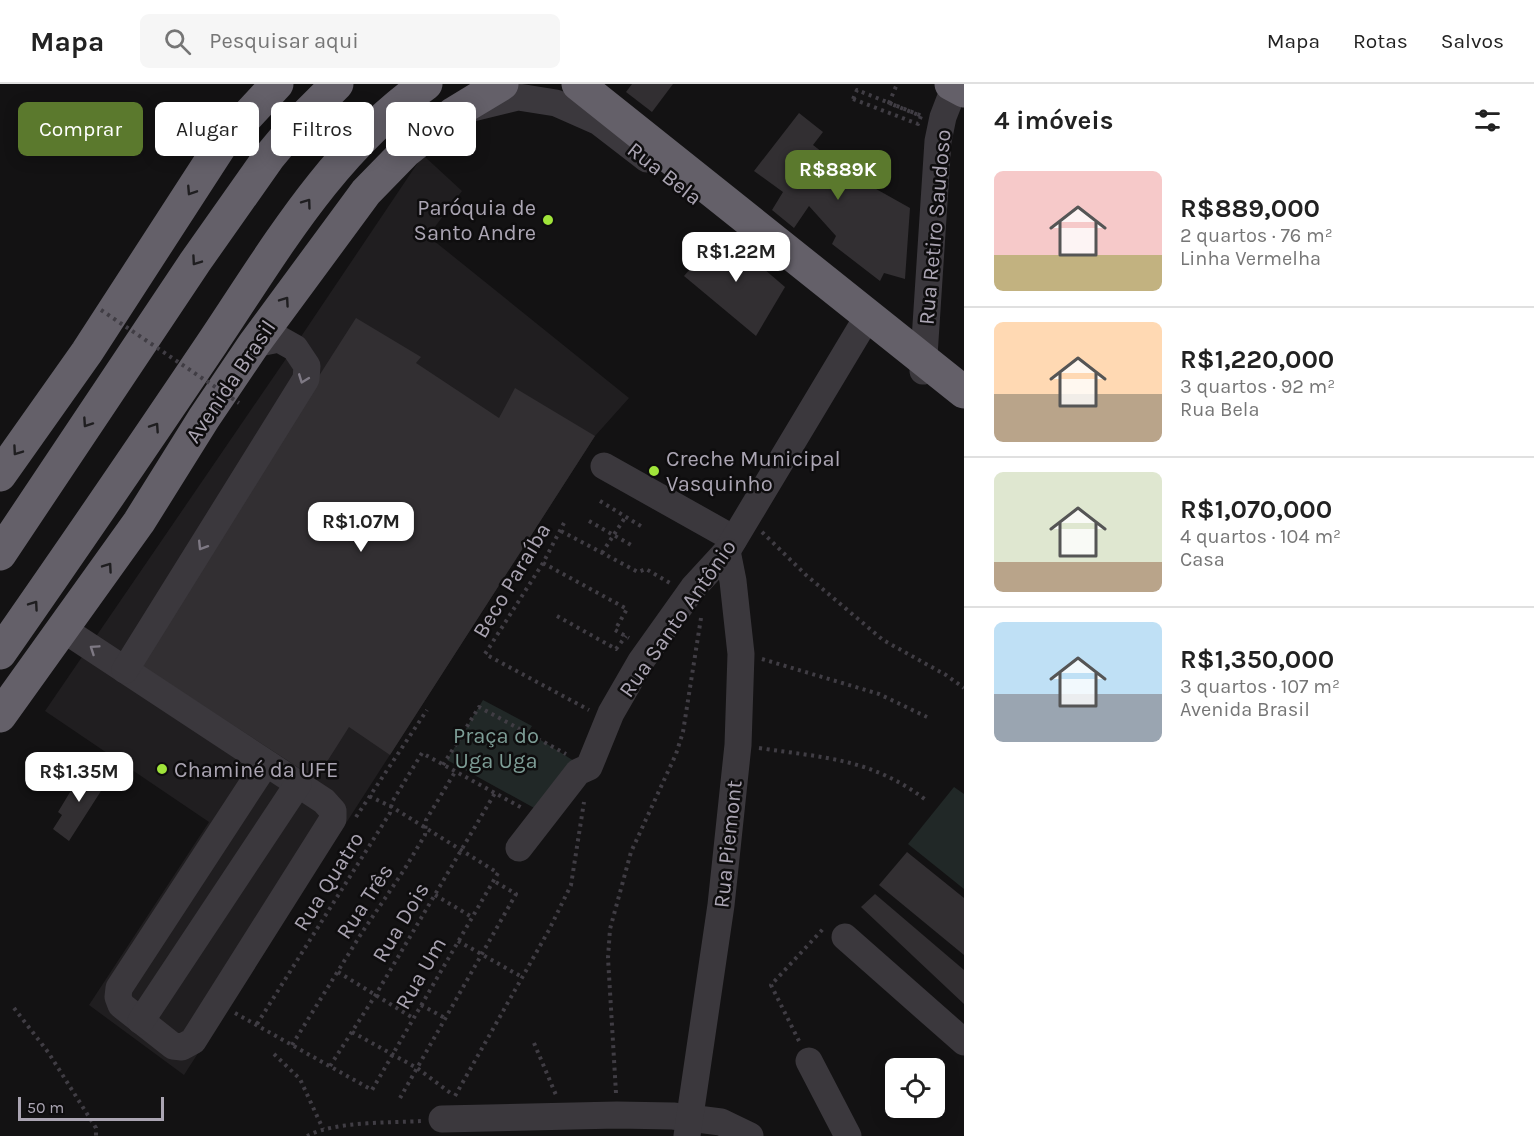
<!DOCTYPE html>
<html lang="pt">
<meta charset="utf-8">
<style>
:root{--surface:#fff;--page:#f6f6f6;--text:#222;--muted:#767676;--line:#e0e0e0;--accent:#5b792d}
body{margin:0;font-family:Karla,sans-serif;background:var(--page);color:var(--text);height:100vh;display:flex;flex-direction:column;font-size:22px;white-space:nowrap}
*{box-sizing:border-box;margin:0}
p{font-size:20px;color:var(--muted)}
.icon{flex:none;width:33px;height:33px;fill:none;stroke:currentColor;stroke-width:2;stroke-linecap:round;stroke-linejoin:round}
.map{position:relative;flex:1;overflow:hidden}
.sheet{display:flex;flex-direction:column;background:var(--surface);width:570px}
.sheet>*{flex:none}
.banner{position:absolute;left:18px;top:18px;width:570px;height:54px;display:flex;gap:12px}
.buttons{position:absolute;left:885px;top:974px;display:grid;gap:12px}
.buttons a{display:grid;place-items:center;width:60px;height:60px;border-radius:9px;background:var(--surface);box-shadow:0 3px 15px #0003;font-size:30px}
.scale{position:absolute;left:18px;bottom:15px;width:146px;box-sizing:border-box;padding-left:6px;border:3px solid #aba5b3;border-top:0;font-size:16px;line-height:21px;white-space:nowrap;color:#aba5b3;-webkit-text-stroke:4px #0e0d0e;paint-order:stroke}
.price{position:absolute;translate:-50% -51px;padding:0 14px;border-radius:12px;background:#fff;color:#222;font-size:20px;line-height:39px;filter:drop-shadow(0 2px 3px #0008)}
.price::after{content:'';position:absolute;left:50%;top:36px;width:18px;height:14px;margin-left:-9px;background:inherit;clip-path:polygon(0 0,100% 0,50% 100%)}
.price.active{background:var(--accent);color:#fff}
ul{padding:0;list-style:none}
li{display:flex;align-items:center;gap:18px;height:150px;padding:0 30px}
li+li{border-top:2px solid var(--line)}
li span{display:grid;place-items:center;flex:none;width:168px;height:120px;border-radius:9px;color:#555}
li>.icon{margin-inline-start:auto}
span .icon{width:72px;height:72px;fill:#fffc;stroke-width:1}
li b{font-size:26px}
h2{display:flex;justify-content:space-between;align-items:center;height:72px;padding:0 30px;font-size:26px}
.chip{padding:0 21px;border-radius:9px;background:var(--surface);box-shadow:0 3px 15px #0003;font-size:21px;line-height:54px}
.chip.active{background:var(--accent);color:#fff}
header{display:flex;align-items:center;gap:36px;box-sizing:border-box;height:84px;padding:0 30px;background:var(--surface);border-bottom:2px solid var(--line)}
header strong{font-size:28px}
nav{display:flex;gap:33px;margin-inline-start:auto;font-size:21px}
.search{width:420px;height:54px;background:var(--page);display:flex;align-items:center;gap:15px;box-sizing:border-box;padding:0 21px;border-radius:9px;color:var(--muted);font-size:22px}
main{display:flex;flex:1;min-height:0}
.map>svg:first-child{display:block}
</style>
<header>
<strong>Mapa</strong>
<div class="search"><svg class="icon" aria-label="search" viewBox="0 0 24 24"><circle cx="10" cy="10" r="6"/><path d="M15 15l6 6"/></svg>Pesquisar aqui</div>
<nav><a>Mapa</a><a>Rotas</a><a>Salvos</a></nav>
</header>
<main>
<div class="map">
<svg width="964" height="1052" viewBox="0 0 964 1052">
<rect width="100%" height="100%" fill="#131213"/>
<!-- built -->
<polygon fill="#201e20" points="423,71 462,107 428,152 629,314 595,352 184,991 89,921 209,738 45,627 292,266"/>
<!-- green -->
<g fill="#212827">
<polygon points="483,616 532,642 528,648 574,677 536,725 447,676"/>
<polygon points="954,703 964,710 964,805 908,760"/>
</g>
<!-- building -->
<g fill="#322f32">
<polygon points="632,0 673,0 652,28 626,8"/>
<polygon points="799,29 823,48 813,61 831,75 818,92 825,100 848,71 875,92 869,101 910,124 905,195 884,189 880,197 832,160 836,152 809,122 794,144 772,126 783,108 754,87"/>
<polygon points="722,149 785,203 756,252 684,192"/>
<polygon points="356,234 421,273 416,279 499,334 515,304 595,352 390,671 349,643 316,695 136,578"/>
<polygon points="84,685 108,696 69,757 53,745 62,731 58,728"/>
<polygon points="907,768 964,814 964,871 879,801"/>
<polygon points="875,810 964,886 964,920 861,823"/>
</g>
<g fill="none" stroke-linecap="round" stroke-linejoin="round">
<!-- path -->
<g stroke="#403d44" stroke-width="4" stroke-dasharray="3 4.5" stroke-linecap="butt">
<polyline points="853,15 857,6 922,32"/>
<polyline points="600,417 644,444"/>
<polyline points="589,437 631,461"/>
<polyline points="564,439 543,479 485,570 589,626"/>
<polyline points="561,447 638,488 646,485 670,499"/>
<polyline points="762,448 806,491 883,556 946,591 964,604"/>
<polyline points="602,469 626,432"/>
<polyline points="543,479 627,525 615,546 629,554"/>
<polyline points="557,532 616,565 626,552"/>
<polyline points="762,575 879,610 927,633"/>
<path d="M759 664C825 674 870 674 926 716"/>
<polyline points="443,681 479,623 566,670"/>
<polyline points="356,733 427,626"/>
<polyline points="435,811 472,833"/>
<polyline points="458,857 522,893"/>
<polyline points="338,888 413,934"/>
<polyline points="421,921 445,934"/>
<polyline points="14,924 48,968 96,1044 96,1052"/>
<polyline points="235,929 372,1006 498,789 392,723 369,712"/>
<polyline points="257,940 390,729 392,718 422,669 524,725"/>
<polyline points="352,948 417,984 453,1011"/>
<polyline points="799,957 771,901 823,845"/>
<polyline points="534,959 556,1011"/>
<polyline points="292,961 361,850 404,786 425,751 426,736 455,688"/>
<polyline points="274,970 300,995 323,1045"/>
<polyline points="330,982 375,912 495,709"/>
<polyline points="616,1009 608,874 610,845 631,768 676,670 683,648 701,534"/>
<polyline points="455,1012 549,846 571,801 584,718"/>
<polyline points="400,1014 516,810 494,797"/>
<path d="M307 1052C335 1037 390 1039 422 1037"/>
</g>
<!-- minor -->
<g stroke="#3b383d" stroke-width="27">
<polyline points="473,24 518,13 556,19 599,38 647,75"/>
<polyline points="923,287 938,57 943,33 955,2"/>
<polyline points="604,382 734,455"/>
<polyline points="63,545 324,717 333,727 333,735 193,957 182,963 173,962 121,921 118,913 119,904 266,679"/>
<polyline points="125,586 306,295 307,282 295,264 279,255 254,260"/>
<polyline points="519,764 578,688 589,683 611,629 641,577 693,504 727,467 862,242"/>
<polyline points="845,853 964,958"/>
<polyline points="141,937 298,700"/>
<polyline points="809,977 848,1052"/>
<polyline points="442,1035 617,1031 673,1032 721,1038 750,1052"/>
<polyline points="687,1052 721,821 738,661 741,570 733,497 727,467"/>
</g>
<!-- highway -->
<g stroke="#646069" stroke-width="33">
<polyline points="951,0 964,7"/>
<polyline points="0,391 87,268 223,58 277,0"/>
<polyline points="0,470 195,178 269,73 294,43 337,0"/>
<path d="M0 569C72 466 143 362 213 258 276 164 332 66 426 0"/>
<polyline points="0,632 139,438 204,334 254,260 366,108 406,67 454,29 502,0"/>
</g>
<!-- path-bridge -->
<g stroke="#403d44" stroke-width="4" stroke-dasharray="3 4.5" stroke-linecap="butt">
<polyline points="853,15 918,40 921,32 889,19 897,0"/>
<polyline points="101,226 239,319"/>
</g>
<!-- highway-bridge -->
<polyline stroke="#646069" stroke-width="33" points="578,0 964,308"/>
</g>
<!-- one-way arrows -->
<defs><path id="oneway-chevron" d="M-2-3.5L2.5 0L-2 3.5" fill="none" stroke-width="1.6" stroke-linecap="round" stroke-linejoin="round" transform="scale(1.5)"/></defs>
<g stroke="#1f1e20">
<use href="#oneway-chevron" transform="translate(191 107) rotate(123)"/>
<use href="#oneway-chevron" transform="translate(307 119) rotate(-54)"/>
<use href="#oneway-chevron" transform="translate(196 177) rotate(125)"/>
<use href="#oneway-chevron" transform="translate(285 217) rotate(-55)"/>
<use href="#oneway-chevron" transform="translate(87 339) rotate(124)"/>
<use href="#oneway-chevron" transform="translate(155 343) rotate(-56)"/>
<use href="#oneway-chevron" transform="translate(17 367) rotate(125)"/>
<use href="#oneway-chevron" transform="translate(108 483) rotate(-55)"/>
<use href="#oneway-chevron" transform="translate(34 521) rotate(-55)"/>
</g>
<g stroke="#7e7984">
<use href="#oneway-chevron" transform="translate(303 295) rotate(111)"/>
<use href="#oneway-chevron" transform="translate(202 462) rotate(122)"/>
<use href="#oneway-chevron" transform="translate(94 565) rotate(-146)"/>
</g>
<!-- markers -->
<g fill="#a0e43a" stroke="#0e0d0e" stroke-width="2">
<circle cx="548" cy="136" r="6"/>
<circle cx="654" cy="387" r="6"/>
<circle cx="162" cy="685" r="6"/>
</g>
<g text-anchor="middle" stroke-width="5" stroke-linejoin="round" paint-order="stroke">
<!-- street labels -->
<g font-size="22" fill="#aba5b3" stroke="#0e0d0e">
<text transform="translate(665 89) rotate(38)" y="8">Rua Bela</text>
<text transform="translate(934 143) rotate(-85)" y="8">Rua Retiro Saudoso</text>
<text transform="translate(230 297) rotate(-56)" y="8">Avenida Brasil</text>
<text transform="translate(511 496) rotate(-59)" y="8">Beco Paraíba</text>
<text transform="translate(677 534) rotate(-55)" y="8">Rua Santo Antônio</text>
<text transform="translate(727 760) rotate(-84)" y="8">Rua Piemont</text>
<text transform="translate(328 797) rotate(-58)" y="8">Rua Quatro</text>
<text transform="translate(364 817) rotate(-57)" y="8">Rua Três</text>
<text transform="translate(400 838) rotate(-59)" y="8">Rua Dois</text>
<text transform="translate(420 889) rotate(-60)" y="8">Rua Um</text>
</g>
<!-- poi labels -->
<g font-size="22" fill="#aba5b3" stroke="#0e0d0e" text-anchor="start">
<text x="536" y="131" text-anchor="end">Paróquia de<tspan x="536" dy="25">Santo Andre</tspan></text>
<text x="666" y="382">Creche Municipal<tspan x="666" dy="25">Vasquinho</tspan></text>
<text x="174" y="693">Chaminé da UFE</text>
</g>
<!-- park labels -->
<g font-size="22" fill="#7d9d96" stroke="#0e0d0e">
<text x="496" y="659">Praça do<tspan x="496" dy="25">Uga Uga</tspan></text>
</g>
</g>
</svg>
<div class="buttons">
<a><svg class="icon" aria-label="locate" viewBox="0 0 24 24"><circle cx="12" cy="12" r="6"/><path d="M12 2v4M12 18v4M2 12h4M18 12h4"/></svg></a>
</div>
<div class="scale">50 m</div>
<b class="price active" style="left:838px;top:117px">R$889K</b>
<b class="price" style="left:736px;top:199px">R$1.22M</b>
<b class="price" style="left:361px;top:469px">R$1.07M</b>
<b class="price" style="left:79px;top:719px">R$1.35M</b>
<div class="banner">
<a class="chip active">Comprar</a>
<a class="chip">Alugar</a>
<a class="chip">Filtros</a>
<a class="chip">Novo</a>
</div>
</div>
<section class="sheet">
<h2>4 imóveis<svg class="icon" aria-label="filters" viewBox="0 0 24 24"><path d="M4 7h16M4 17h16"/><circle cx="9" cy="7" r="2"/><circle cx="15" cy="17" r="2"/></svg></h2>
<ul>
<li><span style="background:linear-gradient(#f6c9c9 70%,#c2b280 0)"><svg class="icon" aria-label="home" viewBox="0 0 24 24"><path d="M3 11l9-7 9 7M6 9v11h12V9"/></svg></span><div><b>R$889,000</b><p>2 quartos · 76 m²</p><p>Linha Vermelha</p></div></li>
<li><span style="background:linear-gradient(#ffd9b3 60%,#b9a48a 0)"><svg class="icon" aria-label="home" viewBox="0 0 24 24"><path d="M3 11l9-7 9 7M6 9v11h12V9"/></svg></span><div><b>R$1,220,000</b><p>3 quartos · 92 m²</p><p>Rua Bela</p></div></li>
<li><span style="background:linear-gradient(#dfe7d0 75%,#b9a48a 0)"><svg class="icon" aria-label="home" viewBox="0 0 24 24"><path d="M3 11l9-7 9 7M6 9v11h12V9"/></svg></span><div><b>R$1,070,000</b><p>4 quartos · 104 m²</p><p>Casa</p></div></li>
<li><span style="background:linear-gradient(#bfe0f5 60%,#9aa5b1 0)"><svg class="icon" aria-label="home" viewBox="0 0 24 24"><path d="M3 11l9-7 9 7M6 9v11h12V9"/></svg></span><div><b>R$1,350,000</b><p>3 quartos · 107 m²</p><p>Avenida Brasil</p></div></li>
</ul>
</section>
</main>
